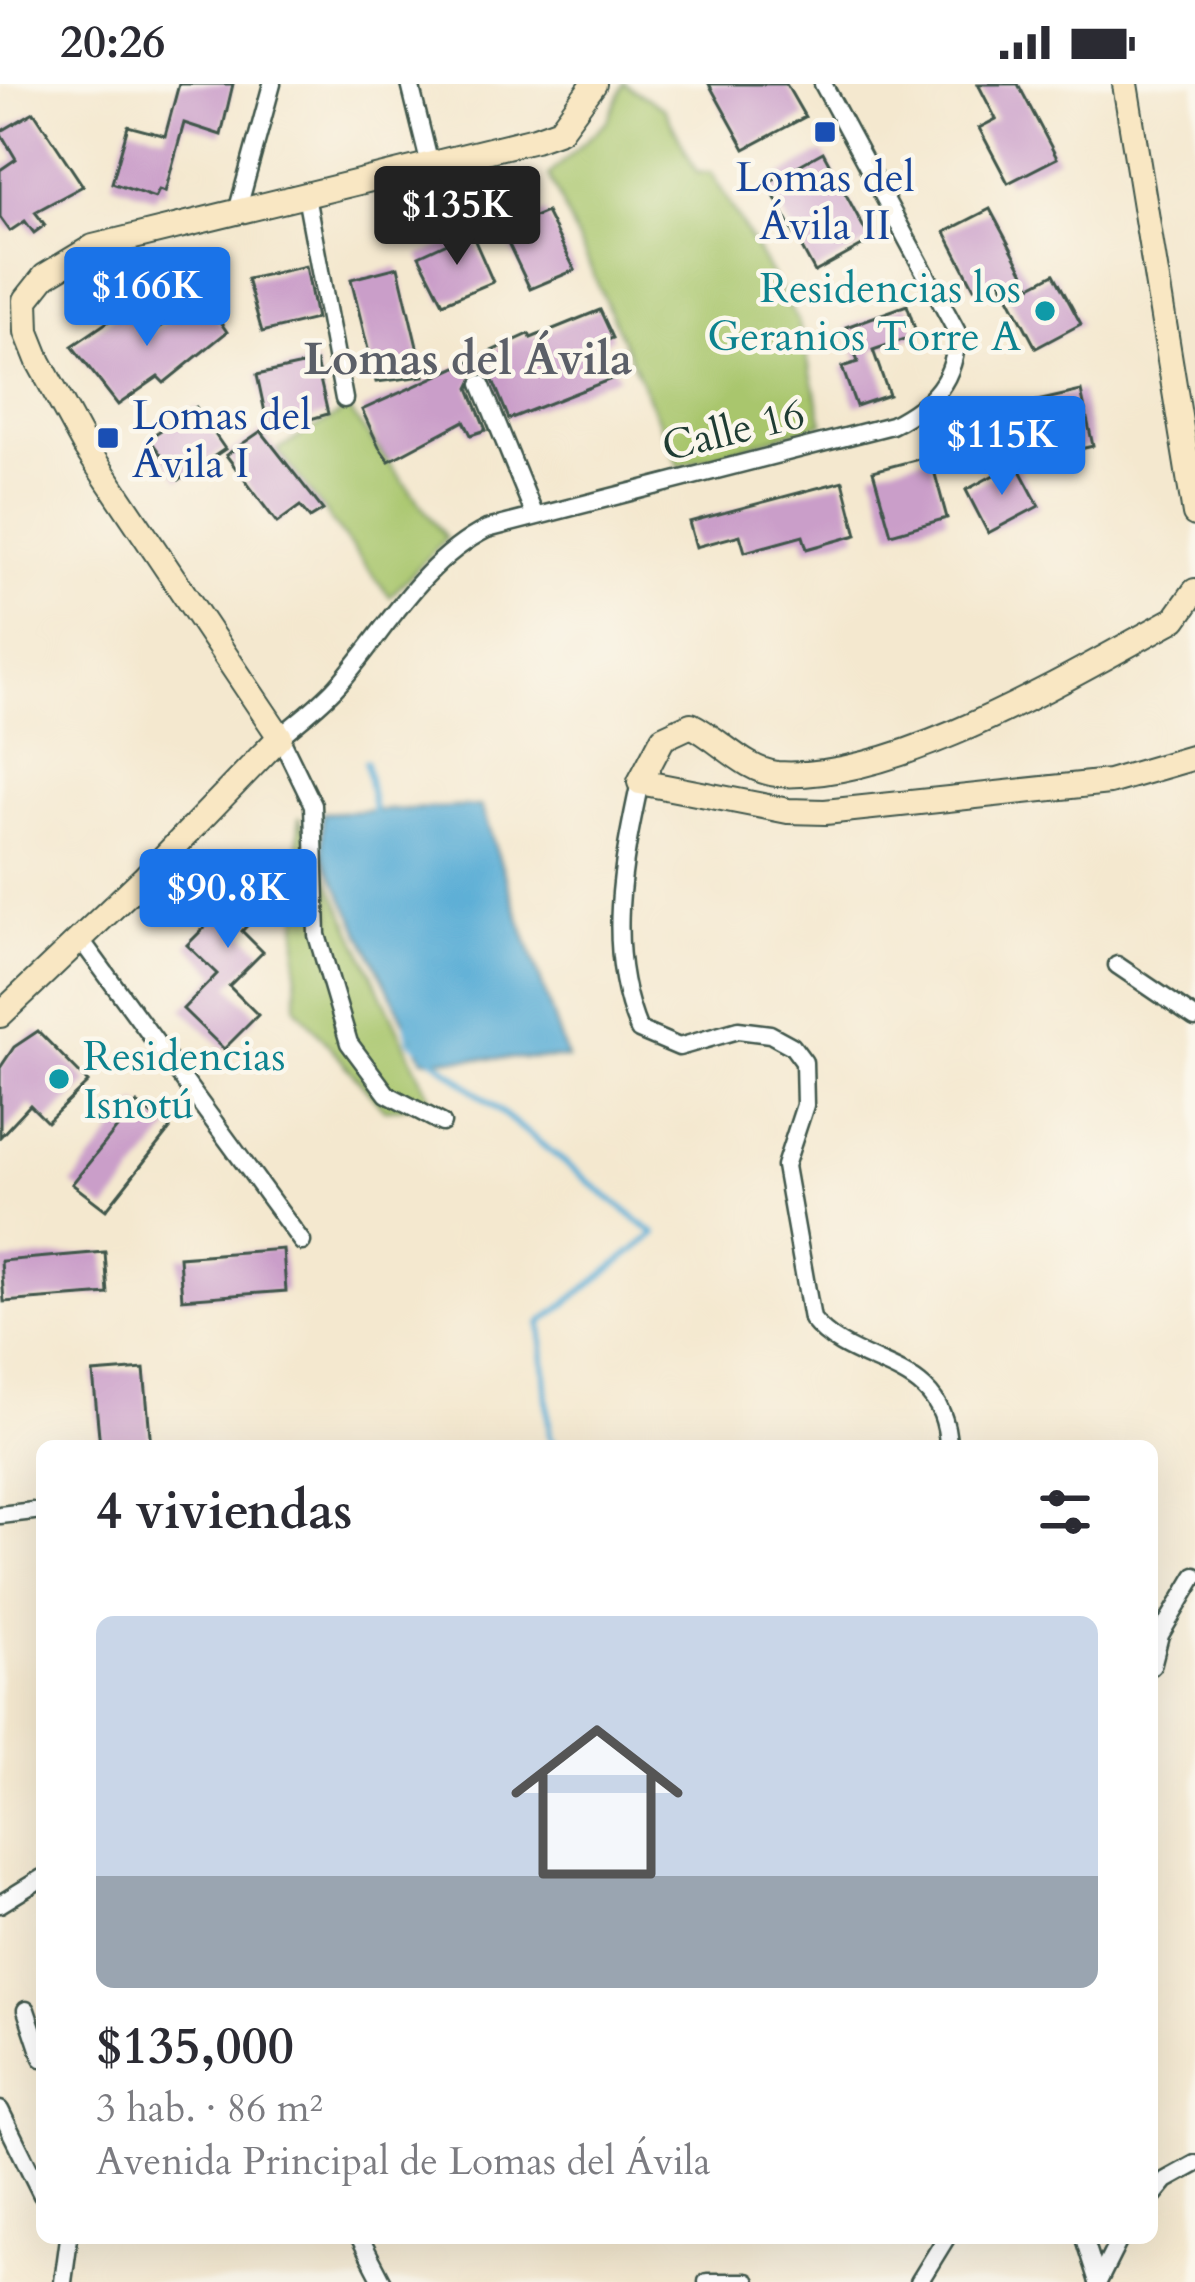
<!DOCTYPE html>
<html lang="es">
<meta charset="utf-8">
<style>
:root{--surface:#fff;--page:#f7f7f7;--text:#2b2b33;--muted:#7c7c81;--line:#e1e1e2;--accent:#1a73e8}
body{margin:0;font-family:Cardo,serif;background:var(--page);color:var(--text);height:100vh;display:flex;flex-direction:column;font-size:45px;white-space:nowrap}
*{box-sizing:border-box;margin:0}
p{font-size:39px;color:var(--muted)}
.icon{flex:none;width:66px;height:66px;fill:none;stroke:currentColor;stroke-width:2;stroke-linecap:round;stroke-linejoin:round}
.map{position:relative;flex:1;overflow:hidden}
.details{position:absolute;left:36px;top:1356px;width:1122px;height:804px;display:flex;flex-direction:column;background:var(--surface);border-radius:18px;box-shadow:0 12px 48px #0002}
.details>*{flex:none}
.price{position:absolute;translate:-50% -102px;padding:0 27px;border-radius:12px;background:var(--accent);color:#fff;font-size:39px;line-height:78px;filter:drop-shadow(0 3px 6px #0008)}
.price::after{content:'';position:absolute;left:50%;top:72px;width:36px;height:27px;margin-left:-18px;background:inherit;clip-path:polygon(0 0,100% 0,50% 100%)}
.price.current{background:#222;color:#fff}
ul{padding:0;list-style:none}
li{display:grid;align-content:center;gap:24px;height:636px;padding:0 60px}
li+li{border-top:3px solid var(--line)}
li span{display:grid;place-items:center;height:372px;border-radius:18px;color:#555}
li>.icon{margin-inline-start:auto}
span .icon{width:216px;height:216px;fill:#fffc;stroke-width:1}
li b{font-size:51px}
h2{display:flex;justify-content:space-between;align-items:center;height:144px;padding:0 60px;font-size:51px}
.status{display:flex;justify-content:space-between;align-items:center;height:84px;padding:0 60px;background:var(--surface);direction:ltr}
.status svg{height:33px;fill:currentColor}
.map>svg:first-child{display:block}
</style>
<div class="status"><b>20:26</b><svg viewBox="0 0 49 12"><path d="M0 12V9h3v3zM5 12V6h3v6zM10 12V3h3v9zM15 12V0h3v12zM26 1h20v11H26zM47 4h2v5h-2z"/></svg></div>
<div class="map">
<svg width="1195" height="2198" viewBox="0 0 1195 2198">
<rect width="100%" height="100%" fill="#fbf7ec"/>
<filter id="ink" filterUnits="userSpaceOnUse"><feTurbulence type="fractalNoise" baseFrequency=".00833" numOctaves="2"/><feDisplacementMap in="SourceGraphic" scale="24" xChannelSelector="R" yChannelSelector="G"/><feConvolveMatrix kernelMatrix="1 2 1 2 8 2 1 2 1" color-interpolation-filters="sRGB"/></filter>
<filter id="wash" filterUnits="userSpaceOnUse"><feTurbulence type="fractalNoise" baseFrequency=".004" numOctaves="4" result="noise"/><feDisplacementMap in="SourceGraphic" scale="48" xChannelSelector="R" yChannelSelector="G"/><feGaussianBlur stdDeviation="2.7" result="paint"/><feColorMatrix in="noise" values="0 0 0 0 0 0 0 0 0 0 0 0 0 0 0 0 0 1.4 0 .05"/><feComposite in="paint" operator="in"/></filter>
<g filter="url(#wash)">
<rect width="100%" height="100%" fill="#f4e8cf"/>
<!-- green -->
<g fill="#a9c66d" stroke="#648250" stroke-width="3">
<polygon points="624,0 664,24 697,89 711,88 798,237 823,339 679,382 549,91 608,36"/>
<polygon points="348,325 446,454 390,513 277,366"/>
<polygon points="299,733 432,1018 384,1026 296,923"/>
</g>
<!-- water -->
<polygon fill="#5baed6" stroke="#3d7685" stroke-width="3" points="481,722 567,974 423,975 323,773 322,729"/>
<g fill="none" stroke-linecap="round" stroke-linejoin="round">
<!-- stream -->
<g stroke="#5baed6" stroke-width="6">
<polyline points="366,678 375,731"/>
<polyline points="407,940 410,956 420,963"/>
<polyline points="430,972 655,1150 541,1239 550,1354 560,1362"/>
</g>
</g>
<g id="blocks">
<!-- building -->
<g fill="#ca9ec9">
<polygon points="179,0 233,0 221,51 184,39 165,108 159,106 155,114 112,99 128,42 165,52"/>
<polygon points="709,0 786,0 805,33 745,65"/>
<polygon points="978,0 1018,0 1057,74 1008,99 979,44 996,35"/>
<polygon points="34,28 83,102 35,128 45,141 34,149 25,137 10,147 0,133 0,86 16,75 0,48"/>
<polygon points="823,68 871,157 815,188 767,99"/>
<polygon points="990,125 1031,202 1054,190 1081,240 1036,264 998,192 974,204 945,148"/>
<polygon points="546,128 575,186 530,205 502,146"/>
<polygon points="471,148 493,198 443,219 419,172"/>
<polygon points="306,182 316,235 262,248 247,195"/>
<polygon points="398,183 424,292 376,298 351,195"/>
<polygon points="203,213 227,248 164,299 158,293 118,321 72,262 125,226 145,253"/>
<polygon points="907,221 917,251 873,266 889,311 856,322 842,283 858,278 846,243"/>
<polygon points="600,226 613,254 600,259 619,292 509,335 492,294 477,288 469,304 486,346 471,351 464,337 389,377 379,363 362,326 529,250 531,254"/>
<polygon points="316,278 328,330 269,347 257,291"/>
<polygon points="1081,307 1093,362 1045,373 1033,318"/>
<polygon points="196,323 225,365 179,396 149,354"/>
<polygon points="261,347 323,426 310,434 300,422 277,439 226,371"/>
<polygon points="930,372 947,434 891,450 873,387"/>
<polygon points="1016,379 1039,422 988,449 966,406"/>
<polygon points="843,397 857,451 807,465 803,452 745,468 740,451 696,463 689,438"/>
<polygon points="235,773 276,812 242,847 263,868 229,902 258,931 224,965 183,925 217,890 187,861 221,827 201,807"/>
<polygon points="38,947 88,998 47,1038 30,1021 0,1053 0,984 14,963"/>
<polygon points="137,1019 170,1045 106,1126 72,1100"/>
<polygon points="283,1165 286,1207 182,1215 179,1173"/>
<polygon points="105,1168 108,1210 4,1218 1,1177"/>
<polygon points="144,1285 151,1362 100,1362 93,1289"/>
</g>
</g>
</g>
<g filter="url(#ink)">
<use href="#blocks" fill-opacity="0" stroke="#3f574b" stroke-width="3"/>
<g fill="none" stroke-linecap="round" stroke-linejoin="round">
<defs>
<g id="street">
<polyline points="410,0 430,81"/>
<polyline points="306,112 344,315"/>
<polyline points="237,128 272,0"/>
<polyline points="481,300 535,432"/>
<path d="M640 698C622 781 605 865 639 946L679 963 738 946 770 950 792 962 804 978 805 1021 785 1082 812 1235C854 1289 945 1272 948 1362"/>
<polyline points="81,856 302,1158"/>
<polyline points="1117,881 1195,934"/>
<path d="M442 1039 387 1010 349 959 317 851 313 721 280 653C299 636 320 621 337 602 384 549 422 477 487 445L892 341C933 320 956 296 957 248L823 0"/>
<polyline points="0,1431 42,1426"/>
<polyline points="1152,1582 1160,1551 1195,1492"/>
<polyline points="0,1820 42,1794"/>
<polyline points="26,1926 42,1974"/>
<polyline points="0,2026 42,2111"/>
<polyline points="1152,2113 1166,2096 1195,2080"/>
<polyline points="360,2154 383,2198"/>
<polyline points="1084,2154 1098,2198"/>
<polyline points="63,2198 69,2154"/>
<polyline points="707,2198 747,2198"/>
<polyline points="919,2198 946,2154"/>
<polyline points="1098,2198 1120,2154"/>
</g>
<g id="secondary">
<polyline points="1125,0 1195,430"/>
<path d="M1195 507 1175 535C1069 592 897 698 777 690 746 687 719 655 691 641L663 654 640 698 788 727 825 728 1109 698 1195 673"/>
<polyline points="0,931 143,795 280,653 86,364 39,278 27,248 26,216 45,192 93,163 535,55 560,46 594,0"/>
</g>
</defs>
<!-- street casing -->
<use href="#street" stroke="#3f574b" stroke-width="21"/>
<!-- secondary casing -->
<use href="#secondary" stroke="#3f574b" stroke-width="28"/>
<!-- street -->
<use href="#street" stroke="#fff" stroke-width="16"/>
<!-- secondary -->
<use href="#secondary" stroke="#f9e7c3" stroke-width="24"/>
</g>
</g>
<!-- markers -->
<g fill="#1a4fb4" stroke="#fbf7ec" stroke-width="4.5">
<rect x="813" y="36" width="24" height="24" rx="6"/>
<rect x="96" y="342" width="24" height="24" rx="6"/>
</g>
<g fill="#0f9aa8" stroke="#fbf7ec" stroke-width="4.5">
<circle cx="1045" cy="227" r="12"/>
<circle cx="59" cy="995" r="12"/>
</g>
<g text-anchor="middle" stroke-width="9" stroke-linejoin="round" paint-order="stroke">
<!-- transit labels -->
<g font-size="42" fill="#164399" stroke="#fbf7ec">
<text x="825" y="107">Lomas del<tspan x="825" dy="48">Ávila II</tspan></text>
<text x="132" y="345" text-anchor="start">Lomas del<tspan x="132" dy="48">Ávila I</tspan></text>
</g>
<!-- culture labels -->
<g font-size="42" fill="#0d838f" stroke="#fbf7ec" text-anchor="end">
<text x="1021" y="218">Residencias los<tspan x="1021" dy="48">Geranios Torre A</tspan></text>
<text x="83" y="986" text-anchor="start">Residencias<tspan x="83" dy="48">Isnotú</tspan></text>
</g>
<!-- street labels -->
<g font-size="42" fill="#1f3d34" stroke="#fbf7ec">
<text transform="translate(733 345) rotate(-14)" y="15">Calle 16</text>
</g>
<!-- neighbourhood labels -->
<g font-size="45" font-weight="bold" fill="#5b5f68" stroke="#fbf7ec">
<text x="468" y="290">Lomas del Ávila</text>
</g>
</g>
</svg>
<b class="price current" style="left:457px;top:184px">$135K</b>
<b class="price" style="left:147px;top:265px">$166K</b>
<b class="price" style="left:1002px;top:414px">$115K</b>
<b class="price" style="left:228px;top:867px">$90.8K</b>
<section class="details">
<h2>4 viviendas<svg class="icon" aria-label="filters" viewBox="0 0 24 24"><path d="M4 7h16M4 17h16"/><circle cx="9" cy="7" r="2"/><circle cx="15" cy="17" r="2"/></svg></h2>
<ul>
<li><span style="background:linear-gradient(#c9d6e8 70%,#9aa5b1 0)"><svg class="icon" aria-label="home" viewBox="0 0 24 24"><path d="M3 11l9-7 9 7M6 9v11h12V9"/></svg></span><div><b>$135,000</b><p>3 hab. · 86 m²</p><p>Avenida Principal de Lomas del Ávila</p></div></li>
</ul>
</section>
</div>
